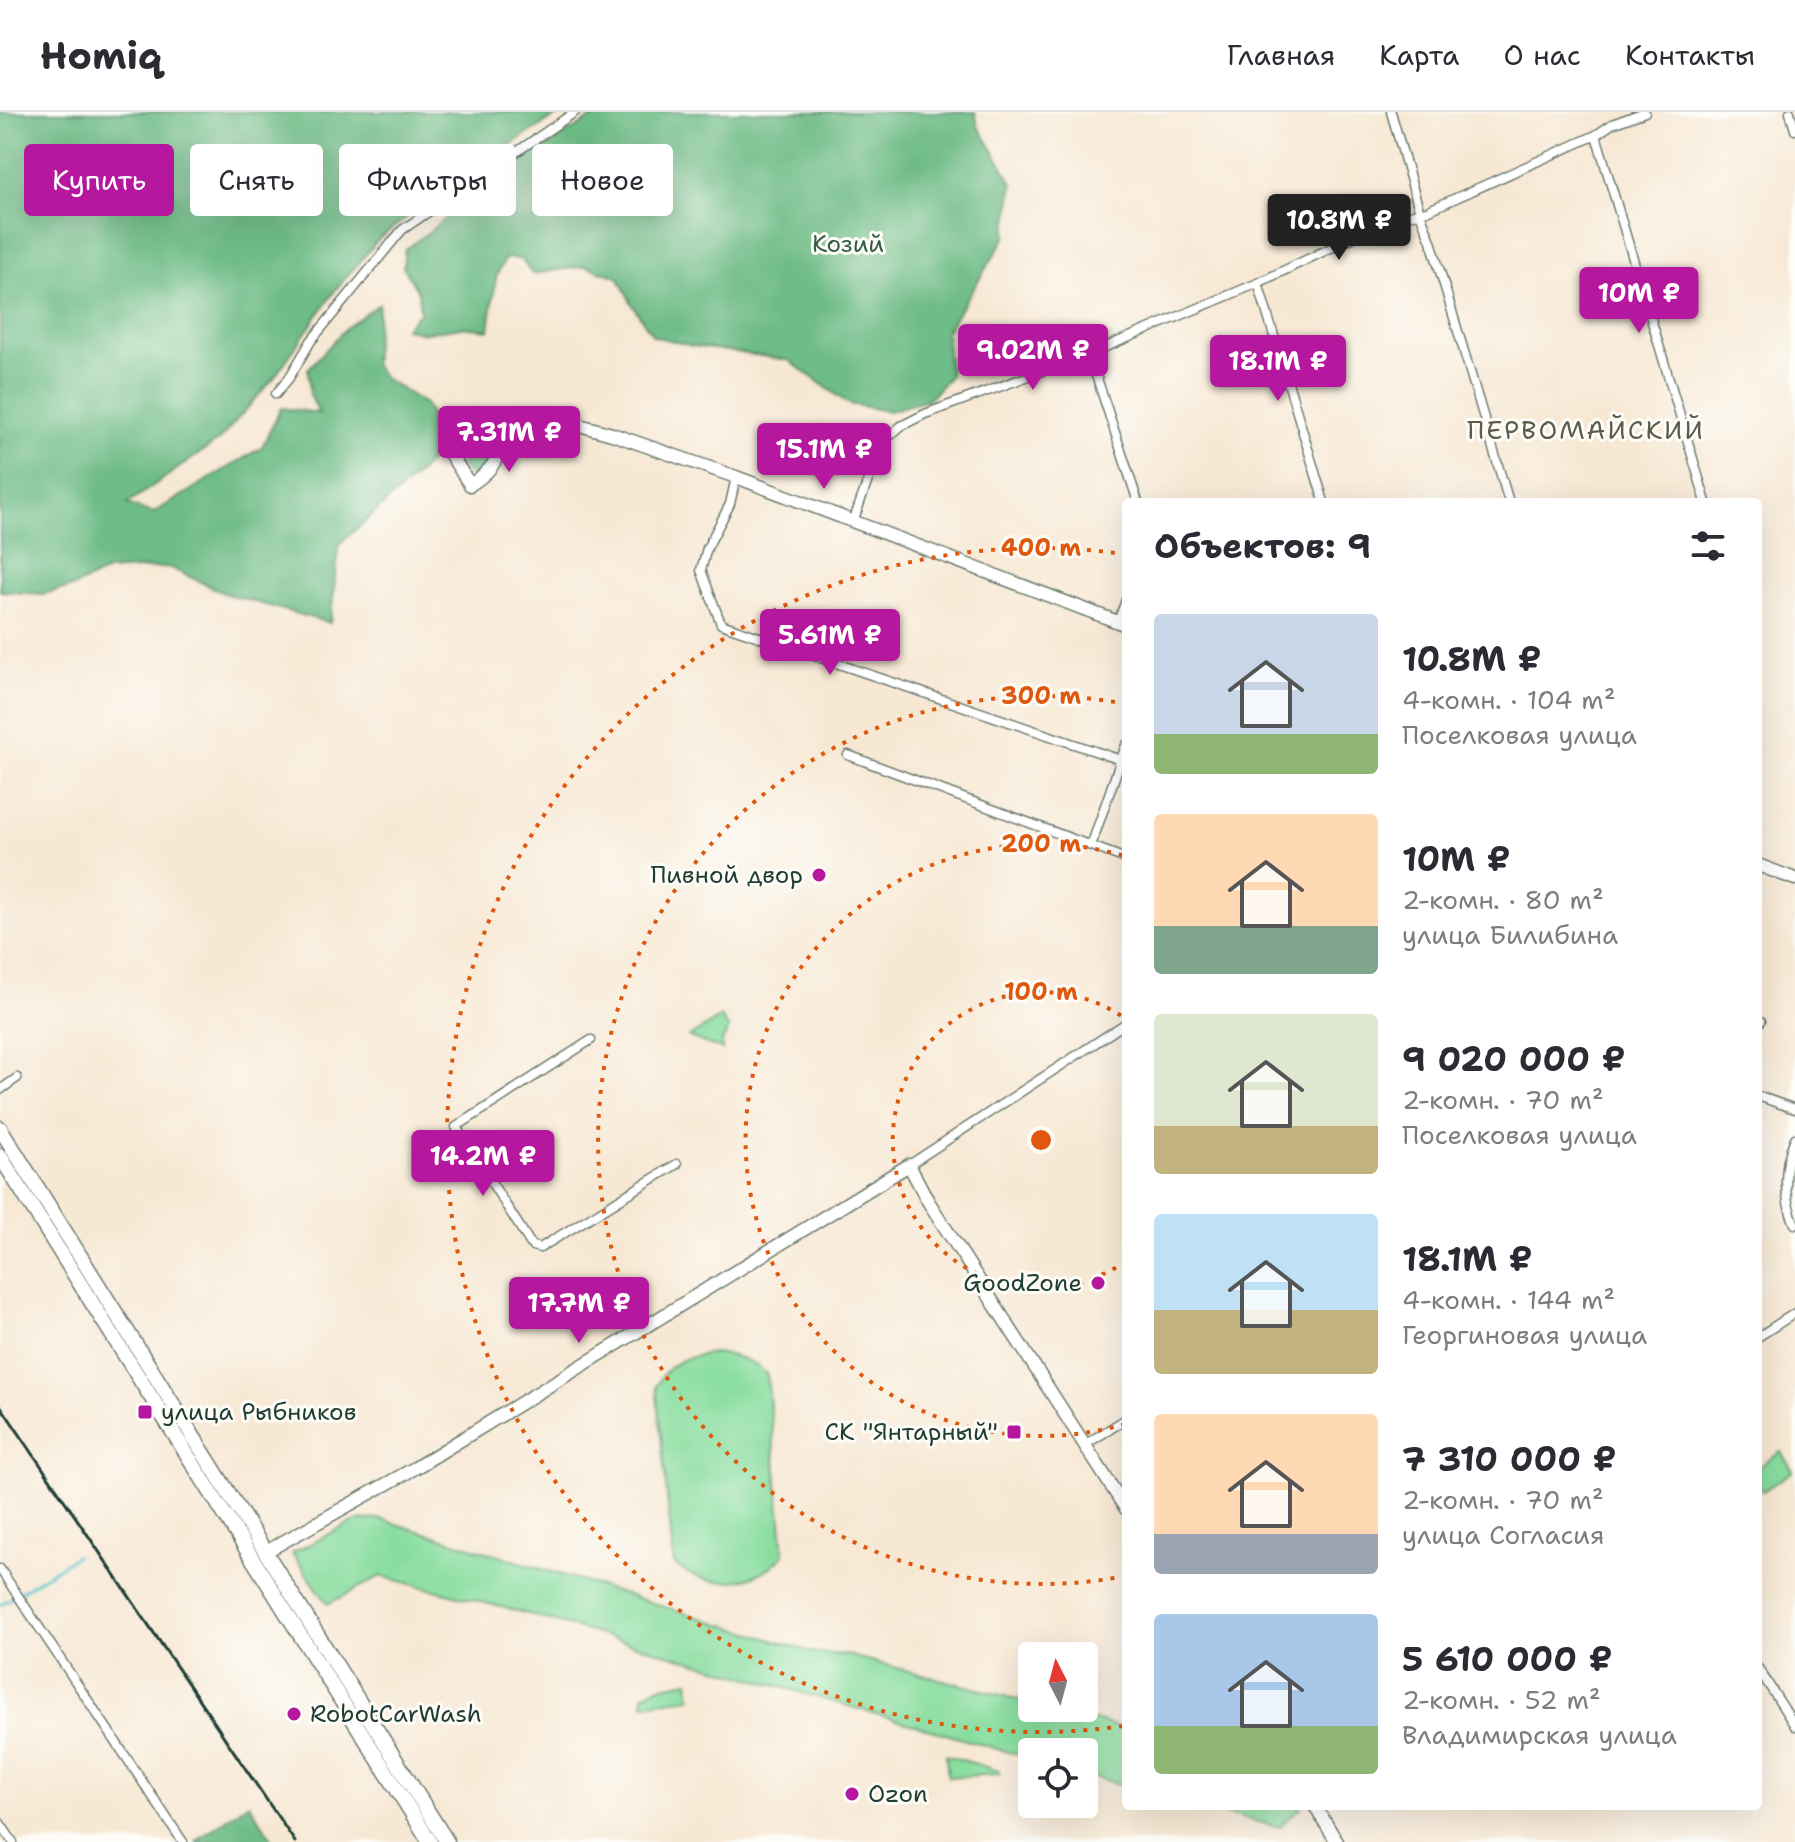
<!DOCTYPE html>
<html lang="ru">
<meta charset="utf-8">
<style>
:root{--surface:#fff;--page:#f7f7f7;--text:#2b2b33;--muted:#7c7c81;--line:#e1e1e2;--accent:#b5179e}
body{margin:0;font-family:"Shantell Sans",sans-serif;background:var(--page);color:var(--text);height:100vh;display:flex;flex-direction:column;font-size:30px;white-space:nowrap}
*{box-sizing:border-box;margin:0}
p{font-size:26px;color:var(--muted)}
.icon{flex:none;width:44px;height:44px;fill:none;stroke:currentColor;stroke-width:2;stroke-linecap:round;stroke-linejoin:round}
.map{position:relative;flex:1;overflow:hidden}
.details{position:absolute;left:1122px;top:386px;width:640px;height:1312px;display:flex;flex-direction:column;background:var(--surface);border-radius:8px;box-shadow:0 8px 32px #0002}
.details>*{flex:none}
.guide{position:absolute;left:24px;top:32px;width:760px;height:72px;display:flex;gap:16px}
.needle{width:52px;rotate:354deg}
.fabs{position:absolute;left:1018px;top:1530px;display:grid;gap:16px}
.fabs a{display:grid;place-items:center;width:80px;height:80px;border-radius:8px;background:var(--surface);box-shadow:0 8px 32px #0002;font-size:40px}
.price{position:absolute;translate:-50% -68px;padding:0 18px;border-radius:8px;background:var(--accent);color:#fff;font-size:26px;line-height:52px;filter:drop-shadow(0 2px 4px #0008)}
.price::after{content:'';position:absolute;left:50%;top:48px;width:24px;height:18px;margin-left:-12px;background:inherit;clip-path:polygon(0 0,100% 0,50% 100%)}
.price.on{background:#222;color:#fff}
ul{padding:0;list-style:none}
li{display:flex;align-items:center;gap:24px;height:200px;padding:0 32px}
li span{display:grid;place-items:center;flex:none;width:224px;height:160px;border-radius:8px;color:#555}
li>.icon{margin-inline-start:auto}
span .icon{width:96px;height:96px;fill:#fffc;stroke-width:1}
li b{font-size:34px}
h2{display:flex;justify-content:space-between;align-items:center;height:96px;padding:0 32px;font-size:34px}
.pill{padding:0 28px;border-radius:8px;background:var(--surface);box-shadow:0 8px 32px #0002;font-size:28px;line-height:72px}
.pill.on{background:var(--accent);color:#fff}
header{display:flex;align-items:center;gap:48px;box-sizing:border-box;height:112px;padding:0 40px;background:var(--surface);border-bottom:2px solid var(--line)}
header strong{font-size:38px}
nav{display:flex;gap:44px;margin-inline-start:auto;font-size:28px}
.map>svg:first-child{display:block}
</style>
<header>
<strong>Homiq</strong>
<nav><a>Главная</a><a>Карта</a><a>О нас</a><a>Контакты</a></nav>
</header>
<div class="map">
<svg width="1795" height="1730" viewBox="0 0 1795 1730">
<rect width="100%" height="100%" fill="#fdfcf7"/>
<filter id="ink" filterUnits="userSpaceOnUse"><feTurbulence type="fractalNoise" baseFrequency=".0125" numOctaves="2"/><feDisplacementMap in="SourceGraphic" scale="16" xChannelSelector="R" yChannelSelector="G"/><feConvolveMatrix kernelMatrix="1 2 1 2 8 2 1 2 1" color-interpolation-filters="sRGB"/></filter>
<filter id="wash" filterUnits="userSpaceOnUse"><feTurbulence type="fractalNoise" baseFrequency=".006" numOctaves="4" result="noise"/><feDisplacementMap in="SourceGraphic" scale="32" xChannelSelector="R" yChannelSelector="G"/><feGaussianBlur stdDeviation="1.8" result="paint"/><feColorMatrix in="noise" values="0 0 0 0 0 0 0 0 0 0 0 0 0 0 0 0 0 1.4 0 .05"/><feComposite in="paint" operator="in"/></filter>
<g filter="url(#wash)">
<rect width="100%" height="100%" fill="#f7e8d4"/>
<!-- green -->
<g fill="#88dd9f" stroke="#548d6a" stroke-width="2">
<path d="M490 314C496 331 492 345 481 360L468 361C449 338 465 321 490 314Z"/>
<polygon points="721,905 729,917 722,930 723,938 689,925"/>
<path d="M715 1241C737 1244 752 1247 767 1263L784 1442C756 1475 707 1478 674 1452L656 1274C668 1249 688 1244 715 1241Z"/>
<polygon points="1781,1340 1793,1359 1763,1379 1758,1372 1758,1355"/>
<polygon points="380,1407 815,1541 847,1543 1032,1591 1032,1596 1051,1596 1126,1617 1126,1674 1084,1662 1084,1640 1032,1640 1032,1647 528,1502 381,1464 328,1492 292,1441 355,1409"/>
<polygon points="689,1569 691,1586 644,1592 643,1583 658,1575"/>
<polygon points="946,1643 999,1659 999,1662 948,1665"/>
<polygon points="1196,1694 1299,1694 1301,1696 1278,1715"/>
</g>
<!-- forest -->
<g fill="#6ebc86" stroke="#467c5d" stroke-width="2">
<path d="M0 0H563L457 66 379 127 336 177 274 266 219 328 127 392 153 401 262 335 281 296 319 301 310 283 308 257 346 216 379 192 373 252 384 266 425 292 431 304V349C402 379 369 404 339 433L330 511 226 482 169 455 107 459 73 475 42 482 0 479Z"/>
<polygon points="602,0 975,0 978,14 1013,71 1006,125 946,219 950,264 929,287 889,299 849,292 788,248 692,234 653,224 633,194 618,165 586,154 532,162 521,147 505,146 496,165 489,218 461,215 424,221 405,216 420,200 418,180 403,155 405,138 518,51"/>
<polygon points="249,1691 274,1730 196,1730 196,1729"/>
</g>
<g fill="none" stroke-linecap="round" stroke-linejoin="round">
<!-- stream -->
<polyline stroke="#56c3ce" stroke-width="3" points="0,1493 76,1444"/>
</g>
</g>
<g filter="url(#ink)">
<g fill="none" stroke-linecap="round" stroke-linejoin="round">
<defs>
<g id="street">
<polyline points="1391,0 1420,101 1431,129 1509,390"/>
<polyline points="1790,0 1795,18"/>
<polyline points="1596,23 1706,390"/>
<polyline points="1258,171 1324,390"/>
<polyline points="1089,242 1138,390"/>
<polyline points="276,282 289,266 311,229 402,118 575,0"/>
<polyline points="736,365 730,392 707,436 701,458 721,512 1121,648"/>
<polyline points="853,410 881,332 901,314 925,302 1089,242 1258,171 1391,107 1427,99 1596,23 1612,12 1645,0"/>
<polyline points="1118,510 1126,488"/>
<polyline points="848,643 1126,747"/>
<polyline points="1091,734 1126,633"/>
<polyline points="1758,908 1761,909"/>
<polyline points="591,928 456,1015 532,1134 540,1136 677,1052"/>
<polyline points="0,978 17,966"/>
<polyline points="1758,984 1795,997"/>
<path d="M1795 1026C1783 1053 1783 1086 1795 1112"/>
<polyline points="909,1053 1126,911"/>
<polyline points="1758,1225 1795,1201"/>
<polyline points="1086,1332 1126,1307"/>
<polyline points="0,1457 183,1730"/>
<polyline points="1758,1556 1795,1614"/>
<polyline points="0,1711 13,1730"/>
</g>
<g id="secondary">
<path d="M491 304C504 338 501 353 470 373L451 343 450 335 455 327 491 304 532 300 612 322 736 365 1126 513"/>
<polyline points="1758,753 1795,767"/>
<polyline points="265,1440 415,1356 909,1053 928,1089 1126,1397"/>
<polyline points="1315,1694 1337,1730"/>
</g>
<g id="primary">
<polyline points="0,1016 447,1730"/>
<polyline points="0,1044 430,1730"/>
</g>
</defs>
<!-- street casing -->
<use href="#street" stroke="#6b796c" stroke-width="11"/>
<!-- secondary casing -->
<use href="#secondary" stroke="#6b796c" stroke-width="15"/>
<!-- primary casing -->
<use href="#primary" stroke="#6b796c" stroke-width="17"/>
<!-- street -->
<use href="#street" stroke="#fff" stroke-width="8"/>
<!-- secondary -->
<use href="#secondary" stroke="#fff" stroke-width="12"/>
<!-- primary -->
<use href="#primary" stroke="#fff" stroke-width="14"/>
<!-- rail -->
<polyline stroke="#1f3d34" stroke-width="3" points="0,1293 295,1730"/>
</g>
</g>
<!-- distance rings -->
<g fill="none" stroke="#de580e" stroke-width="4" stroke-dasharray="4 8">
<path d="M1126 1149A148 148 0 1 1 1126 907"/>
<path d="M1125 1312A296 296 0 1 1 1125 744"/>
<path d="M1126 1464A444 444 0 1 1 1126 592"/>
<path d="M1123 1614A592 592 0 1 1 1123 442"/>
</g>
<!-- markers -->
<g fill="#b5179e" stroke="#fdfcf7" stroke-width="3">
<circle cx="819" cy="763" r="8"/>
<circle cx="1098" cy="1171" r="8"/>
<rect x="137" y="1292" width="16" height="16" rx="4"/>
<rect x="1006" y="1312" width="16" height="16" rx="4"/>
<circle cx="294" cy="1602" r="8"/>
<circle cx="852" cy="1682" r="8"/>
</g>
<g text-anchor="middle" stroke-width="6" stroke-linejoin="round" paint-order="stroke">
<!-- park labels -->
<g font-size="24" fill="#345d49" stroke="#fdfcf7">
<text x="848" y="140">Козий</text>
</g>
<!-- poi labels -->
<g font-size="24" fill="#1f3d34" stroke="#fdfcf7" text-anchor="end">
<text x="803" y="771">Пивной двор</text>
<text x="1082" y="1179">GoodZone</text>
<text x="161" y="1308" text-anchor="start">улица Рыбников</text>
<text x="998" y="1328">СК "Янтарный"</text>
<text x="310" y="1610" text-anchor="start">RobotCarWash</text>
<text x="868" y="1690" text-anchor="start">Ozon</text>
</g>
<!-- neighbourhood labels -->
<g font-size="26" letter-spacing="2" fill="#5c5c4d" stroke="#fdfcf7">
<text x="1586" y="327">ПЕРВОМАЙСКИЙ</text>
</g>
</g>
<circle cx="1041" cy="1028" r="12" fill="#de580e" stroke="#fdfcf7" stroke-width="4"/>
<g font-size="24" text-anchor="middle" font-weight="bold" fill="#de580e" stroke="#fdfcf7" stroke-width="6" stroke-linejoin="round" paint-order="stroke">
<text x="1041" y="444">400 m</text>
<text x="1041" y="592">300 m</text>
<text x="1041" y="740">200 m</text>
<text x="1041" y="888">100 m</text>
</g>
</svg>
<div class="fabs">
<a><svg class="needle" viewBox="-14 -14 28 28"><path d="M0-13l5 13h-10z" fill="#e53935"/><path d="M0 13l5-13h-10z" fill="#7c7c81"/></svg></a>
<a><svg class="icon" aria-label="locate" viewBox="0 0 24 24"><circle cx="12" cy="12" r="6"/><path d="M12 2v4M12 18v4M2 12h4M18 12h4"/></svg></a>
</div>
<b class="price on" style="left:1339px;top:150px">10.8M ₽</b>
<b class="price" style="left:1639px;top:223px">10M ₽</b>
<b class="price" style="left:1033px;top:280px">9.02M ₽</b>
<b class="price" style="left:1278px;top:291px">18.1M ₽</b>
<b class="price" style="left:509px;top:362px">7.31M ₽</b>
<b class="price" style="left:824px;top:379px">15.1M ₽</b>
<b class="price" style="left:830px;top:565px">5.61M ₽</b>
<b class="price" style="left:483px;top:1086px">14.2M ₽</b>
<b class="price" style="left:579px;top:1233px">17.7M ₽</b>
<div class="guide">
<a class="pill on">Купить</a>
<a class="pill">Снять</a>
<a class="pill">Фильтры</a>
<a class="pill">Новое</a>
</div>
<section class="details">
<h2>Объектов: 9<svg class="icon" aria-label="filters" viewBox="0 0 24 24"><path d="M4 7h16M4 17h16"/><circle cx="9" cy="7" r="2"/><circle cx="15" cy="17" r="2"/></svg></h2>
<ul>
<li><span style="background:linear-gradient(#c9d6e8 75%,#8fb573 0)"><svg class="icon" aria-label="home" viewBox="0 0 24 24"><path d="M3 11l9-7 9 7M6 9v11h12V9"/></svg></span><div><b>10.8M ₽</b><p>4-комн. · 104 m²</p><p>Поселковая улица</p></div></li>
<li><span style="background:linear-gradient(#ffd9b3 70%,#7fa58c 0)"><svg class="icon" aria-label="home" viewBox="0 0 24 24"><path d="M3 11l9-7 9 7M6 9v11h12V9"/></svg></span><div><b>10M ₽</b><p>2-комн. · 80 m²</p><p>улица Билибина</p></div></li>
<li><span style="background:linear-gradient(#dfe7d0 70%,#c2b280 0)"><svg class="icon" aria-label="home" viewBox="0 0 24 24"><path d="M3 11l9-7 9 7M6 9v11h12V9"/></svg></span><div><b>9 020 000 ₽</b><p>2-комн. · 70 m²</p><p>Поселковая улица</p></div></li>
<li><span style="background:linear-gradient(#bfe0f5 60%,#c2b280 0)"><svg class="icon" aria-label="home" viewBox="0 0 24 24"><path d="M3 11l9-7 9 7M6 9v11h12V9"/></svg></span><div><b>18.1M ₽</b><p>4-комн. · 144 m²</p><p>Георгиновая улица</p></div></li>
<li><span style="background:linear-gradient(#ffd9b3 75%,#9aa5b1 0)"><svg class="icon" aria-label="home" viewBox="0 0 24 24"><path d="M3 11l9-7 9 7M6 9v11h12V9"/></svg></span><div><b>7 310 000 ₽</b><p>2-комн. · 70 m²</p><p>улица Согласия</p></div></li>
<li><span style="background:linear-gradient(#a9c7e8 70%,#8fb573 0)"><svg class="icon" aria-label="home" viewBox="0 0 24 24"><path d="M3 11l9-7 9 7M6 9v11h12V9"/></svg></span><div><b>5 610 000 ₽</b><p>2-комн. · 52 m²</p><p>Владимирская улица</p></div></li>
</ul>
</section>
</div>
